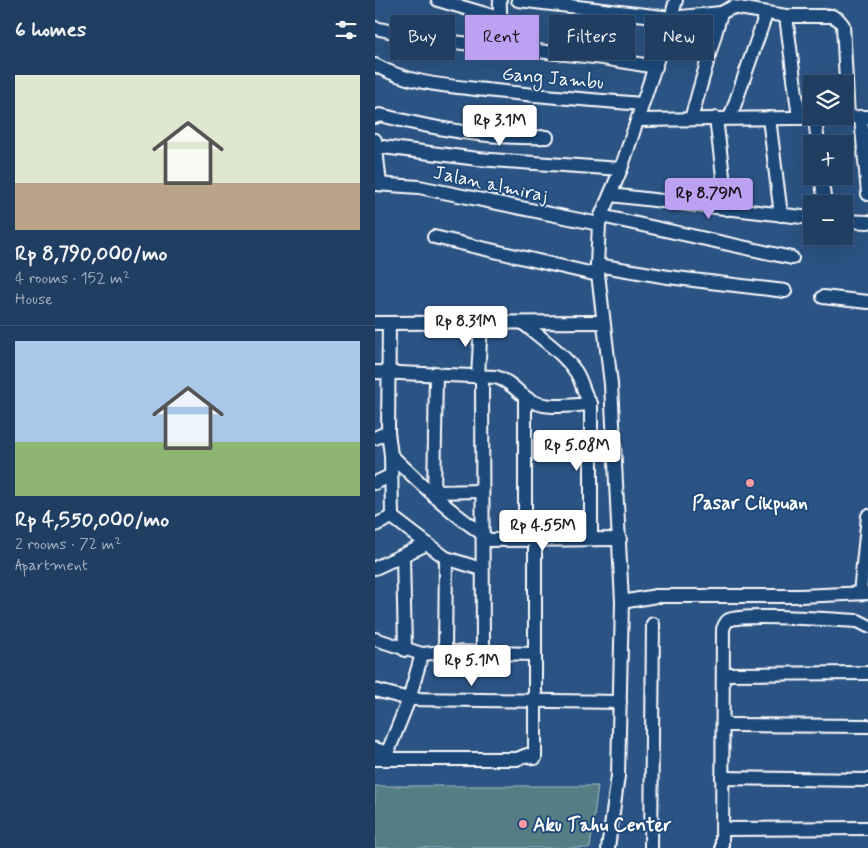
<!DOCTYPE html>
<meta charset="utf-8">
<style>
:root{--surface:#203e62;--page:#2d496b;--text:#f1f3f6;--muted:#a2aebe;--line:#3d5777;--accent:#bca0f2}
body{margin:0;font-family:Mynerve,sans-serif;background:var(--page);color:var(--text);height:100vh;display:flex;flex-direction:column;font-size:19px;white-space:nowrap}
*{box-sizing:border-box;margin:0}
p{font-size:16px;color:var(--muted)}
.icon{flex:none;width:28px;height:28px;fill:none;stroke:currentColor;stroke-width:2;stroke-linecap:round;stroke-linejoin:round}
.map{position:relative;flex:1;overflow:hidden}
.details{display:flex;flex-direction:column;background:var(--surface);width:375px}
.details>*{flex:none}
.top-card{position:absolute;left:15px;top:15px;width:402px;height:45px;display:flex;gap:10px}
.controls{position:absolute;left:428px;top:75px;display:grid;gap:10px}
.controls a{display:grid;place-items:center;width:50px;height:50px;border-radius:0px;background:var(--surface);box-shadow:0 5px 20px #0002,0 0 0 1px var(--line);font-size:25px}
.price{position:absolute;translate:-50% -42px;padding:0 11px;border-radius:5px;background:#fff;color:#222;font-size:16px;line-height:32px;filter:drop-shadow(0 1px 2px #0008)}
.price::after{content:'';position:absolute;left:50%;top:30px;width:15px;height:11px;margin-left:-8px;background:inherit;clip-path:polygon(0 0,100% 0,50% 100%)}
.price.selected{background:var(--accent);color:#111}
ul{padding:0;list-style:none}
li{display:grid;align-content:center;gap:10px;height:265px;padding:0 15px}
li+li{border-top:1px solid var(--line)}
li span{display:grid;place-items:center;height:155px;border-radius:0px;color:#555}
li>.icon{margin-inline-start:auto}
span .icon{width:90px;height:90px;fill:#fffc;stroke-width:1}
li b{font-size:21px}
h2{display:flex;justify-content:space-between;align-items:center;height:60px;padding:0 15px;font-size:21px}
.chip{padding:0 18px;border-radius:0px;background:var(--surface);box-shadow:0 5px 20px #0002,0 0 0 1px var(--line);font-size:18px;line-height:45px}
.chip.selected{background:var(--accent);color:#111}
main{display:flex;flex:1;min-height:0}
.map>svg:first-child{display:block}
</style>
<main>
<section class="details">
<h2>6 homes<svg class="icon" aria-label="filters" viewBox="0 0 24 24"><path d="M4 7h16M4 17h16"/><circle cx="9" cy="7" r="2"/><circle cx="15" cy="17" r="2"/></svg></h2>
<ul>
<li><span style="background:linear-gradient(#dfe7d0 70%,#b9a48a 0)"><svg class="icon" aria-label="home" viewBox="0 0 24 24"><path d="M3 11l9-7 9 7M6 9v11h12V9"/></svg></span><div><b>Rp 8,790,000/mo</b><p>4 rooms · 152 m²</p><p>House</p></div></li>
<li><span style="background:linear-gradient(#a9c7e8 65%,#8fb573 0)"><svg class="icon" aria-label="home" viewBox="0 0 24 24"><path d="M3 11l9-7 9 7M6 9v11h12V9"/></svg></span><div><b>Rp 4,550,000/mo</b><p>2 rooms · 72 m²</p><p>Apartment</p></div></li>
</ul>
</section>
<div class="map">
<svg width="493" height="848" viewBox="0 0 493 848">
<rect width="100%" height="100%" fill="#2b5383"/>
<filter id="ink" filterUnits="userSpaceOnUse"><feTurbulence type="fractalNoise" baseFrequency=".02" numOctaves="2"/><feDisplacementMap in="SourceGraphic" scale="10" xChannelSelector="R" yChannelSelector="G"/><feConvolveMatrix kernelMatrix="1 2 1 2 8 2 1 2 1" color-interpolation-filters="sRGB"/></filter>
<g filter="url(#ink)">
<!-- green -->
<polygon fill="#557d84" stroke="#aabec2" points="0,786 223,786 215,848 0,848"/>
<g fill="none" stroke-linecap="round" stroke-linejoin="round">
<defs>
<g id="minor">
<polyline points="63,0 124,18"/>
<path d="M125 0C124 22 128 34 145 48"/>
<polyline points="143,0 296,18 301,0"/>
<polyline points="411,16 424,118"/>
<polyline points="0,28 50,39 228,58 281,67"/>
<path d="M0 65C34 84 73 86 111 90 163 96 215 100 267 104"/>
<path d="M0 117 5 115C60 129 115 139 172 137"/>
<polyline points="486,117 493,194"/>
<polyline points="341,118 352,209"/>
<polyline points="355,118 391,14"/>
<polyline points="394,118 406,215"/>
<polyline points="440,118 443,144"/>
<polyline points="316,119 346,13"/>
<polyline points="263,120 493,117"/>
<polyline points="0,140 5,184"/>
<polyline points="0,146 103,159 246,169"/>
<polyline points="446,176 450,204"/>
<polyline points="0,184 44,187 224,224"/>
<polyline points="235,195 436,218"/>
<polyline points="226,216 417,258"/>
<polyline points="469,221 493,222"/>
<polyline points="59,237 223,275"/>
<polyline points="222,265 293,277 410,291"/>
<polyline points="448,297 493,302"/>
<polyline points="0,323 228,322"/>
<polyline points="14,323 13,432 16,455 17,517"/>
<path d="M148 323C166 338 188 353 201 372 208 383 208 394 216 404V539"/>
<path d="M0 372 121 377C134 381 140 389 150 397 168 411 194 405 216 404"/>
<polyline points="103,376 106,323"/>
<polyline points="107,376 108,655"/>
<polyline points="150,397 150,538"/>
<polyline points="0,438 13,432"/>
<path d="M16 455C39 477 61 499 86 518 95 526 105 530 113 540L245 539"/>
<polyline points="0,483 15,476"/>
<polyline points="59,492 106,491"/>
<polyline points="59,496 61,373"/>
<polyline points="17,517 71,558 106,569"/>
<polyline points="0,525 17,517"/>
<polyline points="28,555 30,650"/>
<polyline points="0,568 52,544"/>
<polyline points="485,593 493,516"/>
<polyline points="247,602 281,596 425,596 493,593"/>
<polyline points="0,639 47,654 70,652 159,654"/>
<polyline points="70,652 71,558"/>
<polyline points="348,674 493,673"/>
<polyline points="0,690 34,699 245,702"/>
<polyline points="349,725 493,726"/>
<polyline points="0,749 13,753"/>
<polyline points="0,759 142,759 152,755 160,758 160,538"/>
<polyline points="10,759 34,699 47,654"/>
<polyline points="347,778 493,780"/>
<polyline points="348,829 493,828"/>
<polyline points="233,848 243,776 247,602 236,384 222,265 224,224 226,216 246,169 296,18 346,13 358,7 411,16 457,16 463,19 468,25 473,117"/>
<polyline points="276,848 278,624"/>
<path d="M347 848 348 629C349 626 351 621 354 620 368 613 462 620 483 621L493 626"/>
</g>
</defs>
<!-- minor casing -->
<use href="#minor" stroke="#fff" stroke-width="16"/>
<!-- minor -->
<use href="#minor" stroke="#1f4a7a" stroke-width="12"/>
</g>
</g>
<!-- markers -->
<g fill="#ff9aa2" stroke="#1f4a7a" stroke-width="2">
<circle cx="375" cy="483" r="5"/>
<circle cx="148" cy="824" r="5"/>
</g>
<g text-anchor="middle" stroke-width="4" stroke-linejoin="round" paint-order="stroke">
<!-- street labels -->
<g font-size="19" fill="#fff" stroke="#1f4a7a">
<text transform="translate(178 77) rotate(5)" y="7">Gang Jambu</text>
<text transform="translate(116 183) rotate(12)" y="7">Jalan almiraj</text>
</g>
<!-- poi labels -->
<g font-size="19" font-weight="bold" fill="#fff" stroke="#1f4a7a">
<text x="375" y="509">Pasar Cikpuan</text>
<text x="158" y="831" text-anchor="start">Aku Tahu Center</text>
</g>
</g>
</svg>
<div class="controls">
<a><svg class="icon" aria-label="layers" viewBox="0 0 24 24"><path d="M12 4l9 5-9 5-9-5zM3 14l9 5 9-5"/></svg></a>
<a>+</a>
<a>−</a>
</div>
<b class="price" style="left:125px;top:147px">Rp 3.1M</b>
<b class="price selected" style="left:334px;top:220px">Rp 8.79M</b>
<b class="price" style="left:91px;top:348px">Rp 8.31M</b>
<b class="price" style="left:202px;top:472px">Rp 5.08M</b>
<b class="price" style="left:168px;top:552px">Rp 4.55M</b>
<b class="price" style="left:97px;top:687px">Rp 5.1M</b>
<div class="top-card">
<a class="chip">Buy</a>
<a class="chip selected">Rent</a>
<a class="chip">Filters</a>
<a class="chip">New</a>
</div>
</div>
</main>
